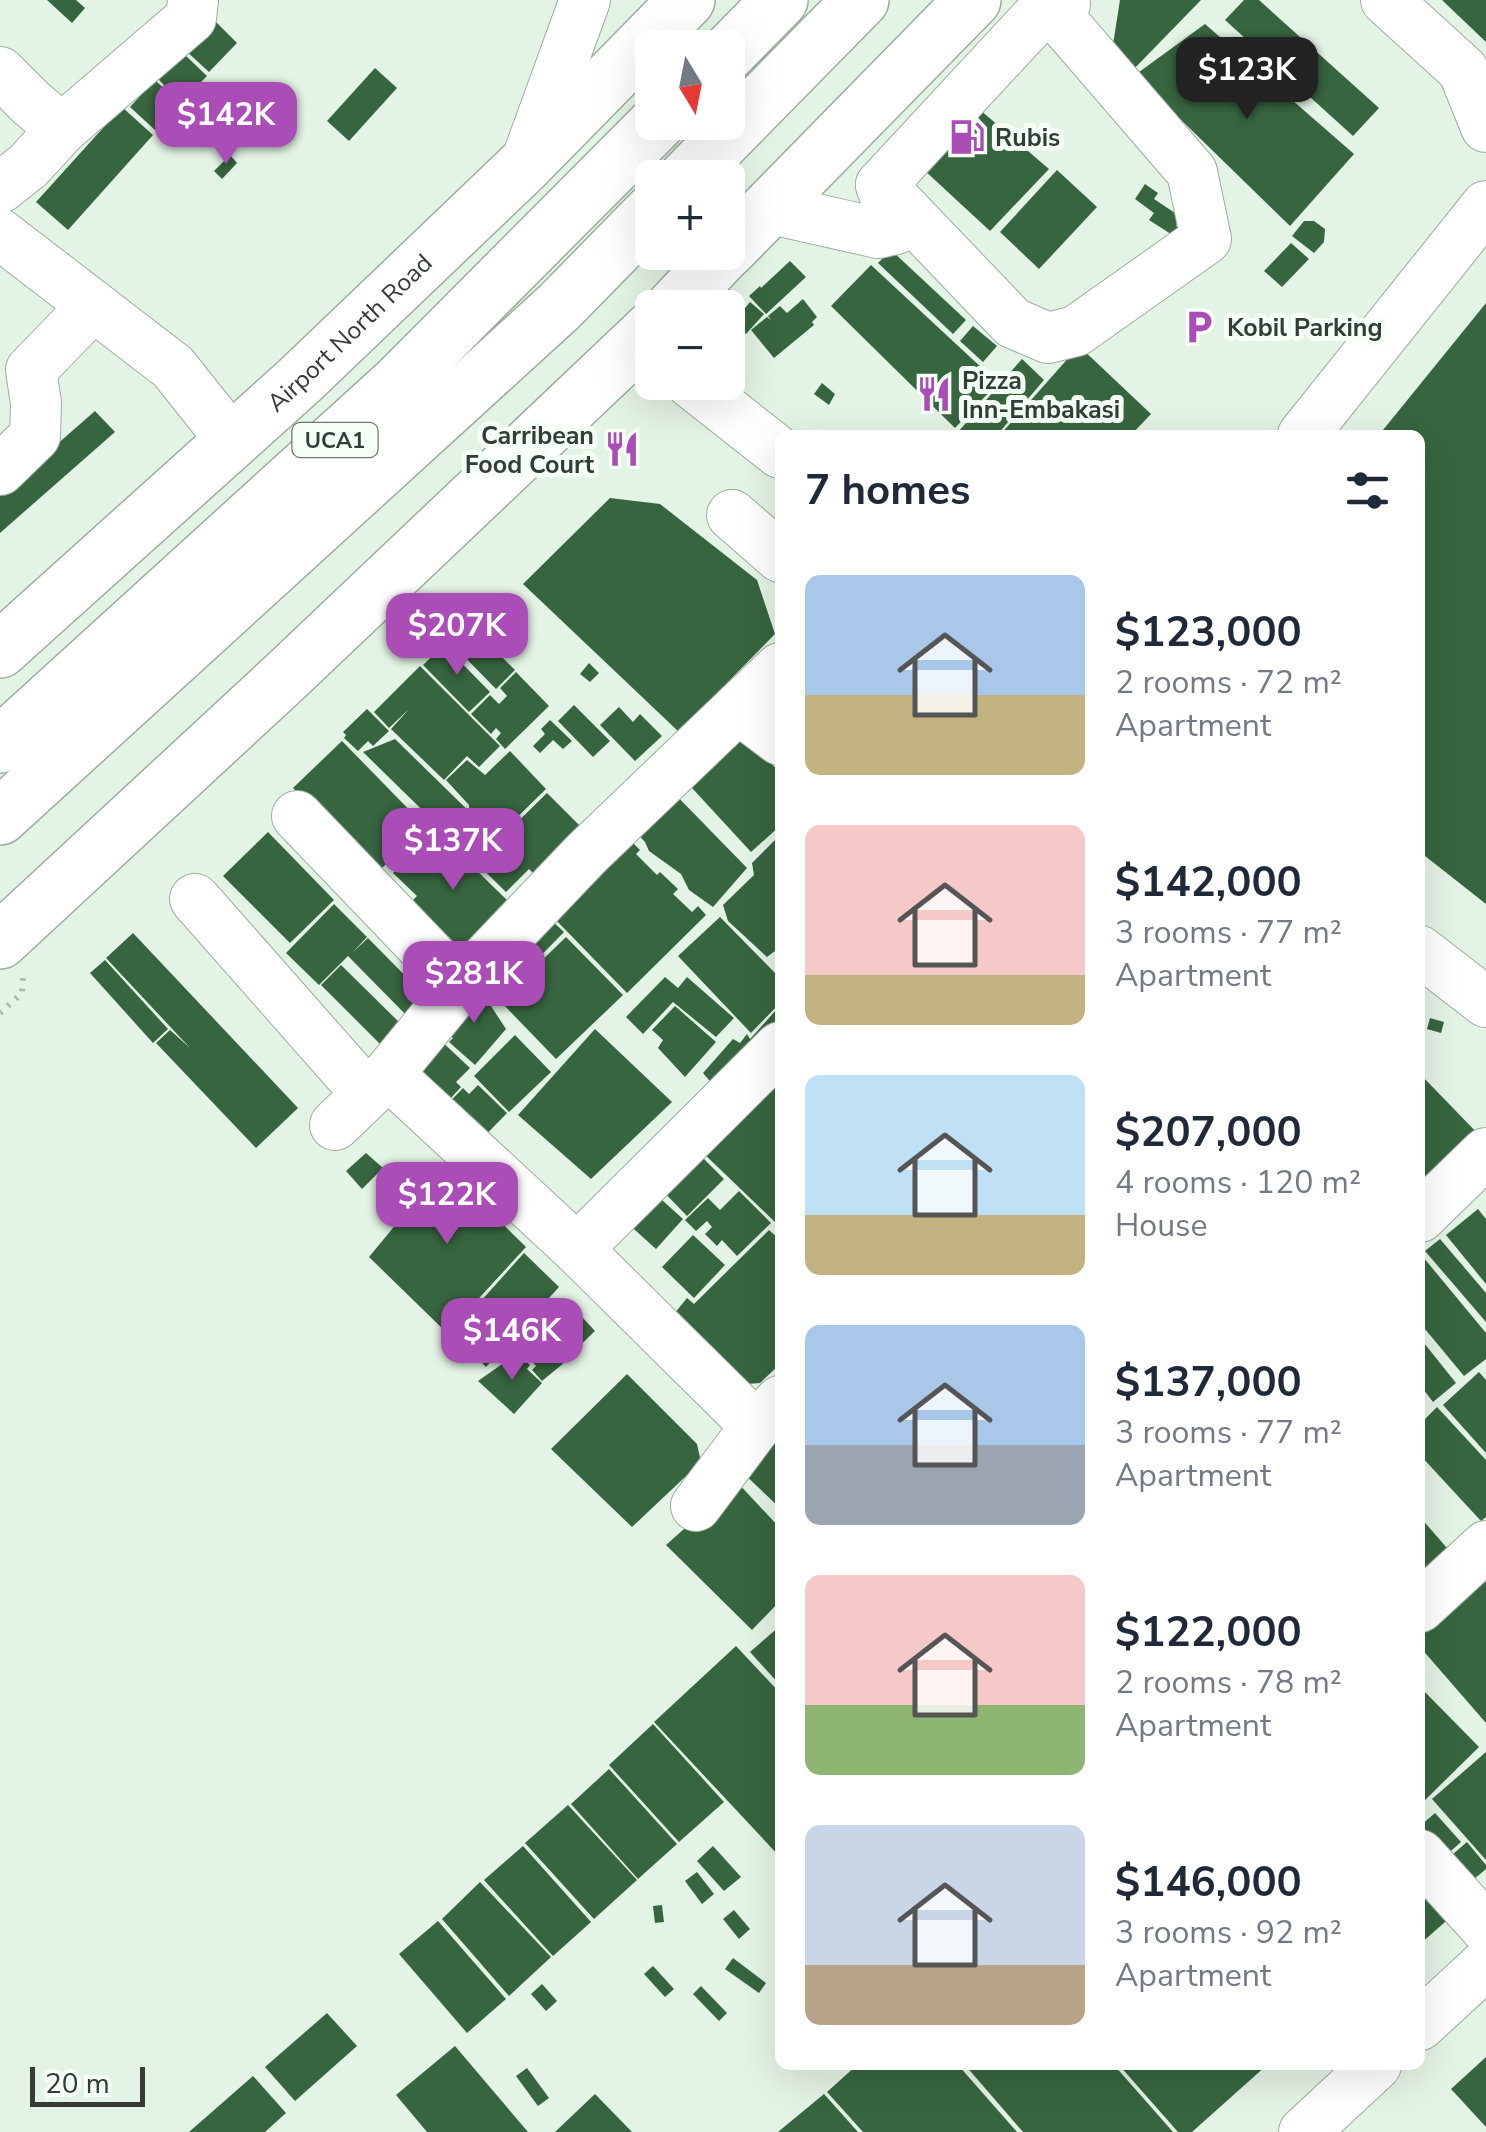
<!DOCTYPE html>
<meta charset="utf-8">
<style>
:root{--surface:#fff;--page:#f6f6f7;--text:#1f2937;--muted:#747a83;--accent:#aa4db7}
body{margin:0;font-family:"Nunito Sans",sans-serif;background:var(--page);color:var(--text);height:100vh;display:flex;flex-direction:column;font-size:38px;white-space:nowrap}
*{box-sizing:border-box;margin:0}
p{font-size:32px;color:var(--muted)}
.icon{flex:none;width:55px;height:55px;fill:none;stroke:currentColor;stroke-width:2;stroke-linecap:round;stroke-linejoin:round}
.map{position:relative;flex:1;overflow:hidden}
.details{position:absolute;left:775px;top:430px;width:650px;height:1640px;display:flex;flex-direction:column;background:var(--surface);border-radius:15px;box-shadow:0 10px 40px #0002}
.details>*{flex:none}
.needle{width:65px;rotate:170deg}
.buttons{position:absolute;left:635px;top:30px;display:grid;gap:20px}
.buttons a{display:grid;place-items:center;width:110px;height:110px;border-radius:15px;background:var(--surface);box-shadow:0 10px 40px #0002;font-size:50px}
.scale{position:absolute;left:30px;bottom:25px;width:115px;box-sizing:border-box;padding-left:10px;border:5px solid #353c36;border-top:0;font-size:28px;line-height:35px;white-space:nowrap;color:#353c36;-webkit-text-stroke:8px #f5fff6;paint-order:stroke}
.price{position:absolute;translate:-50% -85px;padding:0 22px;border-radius:20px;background:var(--accent);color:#fff;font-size:32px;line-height:65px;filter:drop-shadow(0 2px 5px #0008)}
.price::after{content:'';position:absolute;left:50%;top:60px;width:30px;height:22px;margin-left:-15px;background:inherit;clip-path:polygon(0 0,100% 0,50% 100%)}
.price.current{background:#222;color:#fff}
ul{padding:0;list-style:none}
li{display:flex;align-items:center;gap:30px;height:250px;padding:0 30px}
li span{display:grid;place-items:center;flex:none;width:280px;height:200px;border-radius:15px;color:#555}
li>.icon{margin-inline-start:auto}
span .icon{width:120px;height:120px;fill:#fffc;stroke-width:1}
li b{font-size:42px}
h2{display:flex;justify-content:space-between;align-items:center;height:120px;padding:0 30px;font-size:42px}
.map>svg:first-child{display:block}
</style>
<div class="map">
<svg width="1486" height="2132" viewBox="0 0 1486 2132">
<rect width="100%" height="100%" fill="#e3f3e5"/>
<!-- building -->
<g fill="#37653f">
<polygon points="47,0 76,0 85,8 72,23"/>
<polygon points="1120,0 1201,0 1130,73 1111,57"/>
<polygon points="1244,0 1259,0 1379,108 1353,136 1225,20"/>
<polygon points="1442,0 1486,0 1486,42"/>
<polygon points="214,20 237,43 209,72 185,50"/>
<polygon points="1205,24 1354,154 1290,226 1135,75"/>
<polygon points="182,52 207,76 181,102 157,78"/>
<polygon points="375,68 397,88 349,141 327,121"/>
<polygon points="155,80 180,104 155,130 130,107"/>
<polygon points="122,107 153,135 68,230 36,202"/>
<polygon points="979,109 1049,169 990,231 923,169"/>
<polygon points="230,155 237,163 222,179 214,171"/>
<polygon points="1057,170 1097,207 1039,269 1000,232"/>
<polygon points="1145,184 1158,193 1154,199 1181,217 1176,226 1182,230 1174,236 1149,220 1154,213 1135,199"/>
<polygon points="1304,221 1314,221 1325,229 1324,242 1314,253 1292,236"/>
<polygon points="1291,243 1309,259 1282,287 1264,271"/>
<polygon points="891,250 966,320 953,334 878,263"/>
<polygon points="790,261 806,277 766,314 749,296 760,286 761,288"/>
<polygon points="871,265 998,383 955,428 831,306"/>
<polygon points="803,299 817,317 812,322 814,325 774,358 751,330 767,317 771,320 768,316 780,306 787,313"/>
<polygon points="750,302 764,314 746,334 732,324"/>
<polygon points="1486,303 1486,904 1420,852 1420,435 1379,435"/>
<polygon points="973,326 997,346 983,362 960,341"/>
<polygon points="1079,346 1151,414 1131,435 1000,435"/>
<polygon points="1022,359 1044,380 997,435 961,435 958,432"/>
<polygon points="822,383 835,394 829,405 814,394"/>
<polygon points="95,411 115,432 0,533 0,494"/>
<polygon points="610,498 660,504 757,580 775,634 679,732 523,584"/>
<polygon points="474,620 507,654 503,658 515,670 496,689 450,642"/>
<polygon points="444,645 490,692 469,712 423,665"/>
<polygon points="589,663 599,673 590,682 580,674"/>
<polygon points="420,666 500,746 479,767 467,756 444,780 391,729 409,709 389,728 374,712"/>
<polygon points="516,672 549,706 505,749 496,739 501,733 496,728 491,734 471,714 490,695 499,704 507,696 500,688"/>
<polygon points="574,705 610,741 593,757 558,721"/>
<polygon points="619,707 633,722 640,714 662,736 635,761 600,725"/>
<polygon points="367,709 389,731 373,746 368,741 358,751 344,738 346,735 343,732"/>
<polygon points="550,720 572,741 563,749 553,740 540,753 533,746 545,734 541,729"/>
<polygon points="736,725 780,773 780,826 751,852 681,776"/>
<polygon points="395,739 484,826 469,807 469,805 446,780 467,760 485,775 510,751 546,789 496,838 499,840 547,793 582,828 534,874 529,869 506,892 363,752"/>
<polygon points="342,741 425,826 377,873 293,788"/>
<polygon points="670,789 747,868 713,907 689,890 681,874 649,851 645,842 632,828"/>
<polygon points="435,830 514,907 467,955 412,901 417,896 393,873"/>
<polygon points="268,832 334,900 290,943 223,876"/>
<polygon points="780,835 780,955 775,951 767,957 728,921 723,905 754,875 752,863"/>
<polygon points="629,839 640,850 636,854 657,875 660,872 678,889 673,894 692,912 698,906 706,915 627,993 552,916"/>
<polygon points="334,904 367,937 352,953 368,938 430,1001 411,1020 348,956 319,985 286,953"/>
<polygon points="720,917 780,978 780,1003 751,1033 678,956"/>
<polygon points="549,918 564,932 500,997 477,975"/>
<polygon points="133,933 298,1108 256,1148 156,1043 170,1030 190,1048 106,958"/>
<polygon points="566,937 623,995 556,1059 500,1001"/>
<polygon points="105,960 168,1029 153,1043 90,973"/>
<polygon points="341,965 404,1027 383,1047 321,985"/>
<polygon points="665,977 678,988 687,977 734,1018 716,1037 673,1002 643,1034 626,1017"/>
<polygon points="476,983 506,1029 475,1065 449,1042 453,1038 442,1029"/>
<polygon points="675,1006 716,1042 685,1077 658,1048 663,1040 652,1030"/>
<polygon points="777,1009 780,1011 780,1043 722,1095 703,1073 733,1039 740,1043 747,1034 750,1039"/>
<polygon points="1430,1018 1444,1022 1441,1033 1427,1029"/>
<polygon points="595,1029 672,1102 591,1179 518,1115"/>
<polygon points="515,1035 551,1072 509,1112 474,1076"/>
<polygon points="438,1038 470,1068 456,1082 461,1087 438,1112 401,1077"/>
<polygon points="1420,1074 1482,1138 1420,1189"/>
<polygon points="770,1077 780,1087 780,1217 775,1222 699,1149"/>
<polygon points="478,1085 507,1113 473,1148 438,1114 463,1088 469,1094"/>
<polygon points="458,1149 475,1159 460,1182 526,1247 447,1333 369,1257"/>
<polygon points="696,1151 724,1179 687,1216 659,1187"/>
<polygon points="366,1153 383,1168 362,1189 346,1171"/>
<polygon points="652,1191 683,1219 656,1249 625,1221"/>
<polygon points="739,1191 771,1223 737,1256 722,1240 717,1246 705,1234 712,1227 707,1221 696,1231 685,1220 708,1198 720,1210"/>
<polygon points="1478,1209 1486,1219 1486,1284 1446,1235"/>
<polygon points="769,1230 780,1240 780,1364 760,1383 733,1385 665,1325 687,1298 694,1304"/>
<polygon points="693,1235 725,1265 694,1298 662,1267"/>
<polygon points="1440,1239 1486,1293 1486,1322 1425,1251"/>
<polygon points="524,1253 559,1287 486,1367 454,1334 479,1310 480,1302"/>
<polygon points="1423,1257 1486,1333 1486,1359 1464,1376 1420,1323 1420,1259"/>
<polygon points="569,1303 595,1331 567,1358 555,1345 567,1334 552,1319"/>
<polygon points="539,1335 546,1344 539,1350 543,1353 550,1346 565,1362 542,1381 532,1370 536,1366 523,1351"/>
<polygon points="1420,1338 1456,1383 1433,1402 1420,1385"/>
<polygon points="518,1353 530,1365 527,1369 542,1383 514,1414 478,1381"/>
<polygon points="1479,1372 1486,1380 1486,1453 1443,1405"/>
<polygon points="627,1374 697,1444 701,1462 632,1527 551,1449"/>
<polygon points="1437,1407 1486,1460 1486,1517 1481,1521 1420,1455 1420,1424"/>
<polygon points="780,1429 780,1508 740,1470"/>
<polygon points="737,1482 780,1528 780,1601 752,1630 666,1545"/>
<polygon points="1420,1517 1447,1548 1420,1572"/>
<polygon points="1486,1567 1486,1723 1420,1647 1420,1624"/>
<polygon points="780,1626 780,1685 750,1652"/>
<polygon points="736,1646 780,1693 780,1857 654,1722"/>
<polygon points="1420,1687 1479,1747 1420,1805"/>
<polygon points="653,1724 724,1802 679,1842 609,1765"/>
<polygon points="1486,1752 1486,1860 1432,1799"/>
<polygon points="609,1769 677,1844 638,1879 571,1804"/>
<polygon points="568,1805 637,1880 594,1919 525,1843"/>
<polygon points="1435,1813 1461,1842 1443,1858 1420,1832 1420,1826"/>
<polygon points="1467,1842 1486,1865 1486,1869 1467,1885 1446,1860"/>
<polygon points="523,1846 591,1922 553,1956 484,1880"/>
<polygon points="713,1846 741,1877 724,1891 697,1861"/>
<polygon points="697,1872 714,1894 702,1904 685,1881"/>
<polygon points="480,1882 551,1957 509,1996 442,1919"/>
<polygon points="1420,1888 1453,1915 1420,1944"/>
<polygon points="662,1905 664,1922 655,1923 653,1906"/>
<polygon points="734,1910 750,1929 739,1939 723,1919"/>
<polygon points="438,1921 506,1999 467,2033 399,1954"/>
<polygon points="733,1958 766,1983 759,1993 725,1969"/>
<polygon points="653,1966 674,1989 665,1997 644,1974"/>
<polygon points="542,1984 557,2001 546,2011 531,1994"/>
<polygon points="701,1986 727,2013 719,2021 693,1994"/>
<polygon points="327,2013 357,2046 295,2101 265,2067"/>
<polygon points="455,2046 528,2132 427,2132 396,2095"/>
<polygon points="1486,2057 1486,2127 1451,2089"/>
<polygon points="857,2065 958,2065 1017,2132 863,2132 827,2092"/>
<polygon points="965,2065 1114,2065 1173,2132 1023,2132"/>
<polygon points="1119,2065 1267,2065 1192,2132 1178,2132"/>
<polygon points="527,2068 549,2098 538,2106 516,2076"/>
<polygon points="253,2076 286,2113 265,2132 189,2132"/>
<polygon points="595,2094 632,2132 555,2132"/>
<polygon points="824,2094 858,2132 778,2132"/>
</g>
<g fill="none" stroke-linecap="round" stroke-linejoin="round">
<defs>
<g id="minor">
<polyline points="1386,0 1463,70 1486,127"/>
<polyline points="0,72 31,103 62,129 28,166 0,188"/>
<polyline points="62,129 191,18 193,0"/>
<polyline points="525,165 585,0"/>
<polyline points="881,185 1013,323 1048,338 1076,331 1206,239 1192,172 1048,5"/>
<polyline points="767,208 878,233 896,229 881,185 1048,5 1065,4 1063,0"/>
<polyline points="0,234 173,367 232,441"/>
<polyline points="690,382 780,453"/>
<polyline points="1303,435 1486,206"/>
<polyline points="0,470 35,436 36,403 31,370 93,306"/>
<polyline points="732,515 780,557"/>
<polyline points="739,709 780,740"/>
<polyline points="297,816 460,986"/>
<polyline points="195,899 366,1093"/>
<polyline points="1420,951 1486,1002"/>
<polyline points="388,1074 577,1249 756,1426 780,1401"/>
<polyline points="335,1125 388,1074 460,986 587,853 780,668"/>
<polyline points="1420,1217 1486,1153"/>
<polyline points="577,1249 780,1047"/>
<polyline points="696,1506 756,1426"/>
<polyline points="1420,1607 1486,1546"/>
<polyline points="1420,1855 1486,1928"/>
<polyline points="1420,2025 1486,1964"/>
<polyline points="1304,2132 1376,2065"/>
</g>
<g id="major">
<polyline points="728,53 780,0"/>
<polyline points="686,178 861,0"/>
<polyline points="728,250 973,0"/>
<polyline points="673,308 725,252"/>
<path id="s1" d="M0 650 299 381 525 165 687 0"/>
<polyline points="0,745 399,382 658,122"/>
<polyline points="0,817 560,306 652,212"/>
<polyline points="0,941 284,678 652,329"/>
</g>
</defs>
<!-- minor casing -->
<use href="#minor" stroke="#9dad9f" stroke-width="52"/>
<!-- major casing -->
<use href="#major" stroke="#9dad9f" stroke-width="58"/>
<!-- path -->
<polyline stroke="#abb8ad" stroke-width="6" stroke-dasharray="2.5 8" stroke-linecap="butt" points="0,1013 22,993 23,977"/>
<!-- minor -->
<use href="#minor" stroke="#fff" stroke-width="50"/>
<!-- major -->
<use href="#major" stroke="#fff" stroke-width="55"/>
</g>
<!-- icons -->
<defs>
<symbol id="fuel-bare" viewBox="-9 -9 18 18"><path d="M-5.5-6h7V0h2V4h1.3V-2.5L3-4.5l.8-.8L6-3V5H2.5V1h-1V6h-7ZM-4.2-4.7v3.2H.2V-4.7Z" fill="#aa4db7" stroke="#f5fff6" stroke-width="2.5" paint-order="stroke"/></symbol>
<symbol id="parking-bare" viewBox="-9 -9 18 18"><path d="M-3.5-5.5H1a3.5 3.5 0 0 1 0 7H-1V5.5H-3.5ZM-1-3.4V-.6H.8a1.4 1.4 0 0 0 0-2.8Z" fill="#aa4db7" stroke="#f5fff6" stroke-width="2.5" paint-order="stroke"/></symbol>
<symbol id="restaurant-bare" viewBox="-9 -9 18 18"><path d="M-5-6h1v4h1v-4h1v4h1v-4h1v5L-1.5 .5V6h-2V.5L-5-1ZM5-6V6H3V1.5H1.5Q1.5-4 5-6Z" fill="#aa4db7" stroke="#f5fff6" stroke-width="2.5" paint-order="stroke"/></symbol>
</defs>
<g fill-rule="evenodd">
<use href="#fuel-bare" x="942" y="112" width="50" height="50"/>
<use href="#parking-bare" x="1174" y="302" width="50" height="50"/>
<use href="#restaurant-bare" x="909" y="369" width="50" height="50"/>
<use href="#restaurant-bare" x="597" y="424" width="50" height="50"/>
</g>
<g text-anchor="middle" stroke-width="10" stroke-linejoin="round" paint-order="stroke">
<!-- shield labels -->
<rect fill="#f5fff6" stroke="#6f7670" stroke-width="2.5" x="292.5" y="423" width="85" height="34" rx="8"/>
<g font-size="22" font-weight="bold" fill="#353c36">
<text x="335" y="448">UCA1</text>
</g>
<!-- poi labels -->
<g font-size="25" font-weight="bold" fill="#353c36" stroke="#f5fff6" text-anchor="start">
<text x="995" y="146">Rubis</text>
<text x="1227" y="336">Kobil Parking</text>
<text x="962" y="389">Pizza<tspan x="962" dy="29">Inn-Embakasi</tspan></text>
<text x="594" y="444" text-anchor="end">Carribean<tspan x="594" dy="29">Food Court</tspan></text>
</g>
<!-- street labels -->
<g font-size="25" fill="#353c36" stroke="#f5fff6">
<text dy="9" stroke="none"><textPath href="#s1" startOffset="472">Airport North Road</textPath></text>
</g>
</g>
</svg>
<div class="buttons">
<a><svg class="needle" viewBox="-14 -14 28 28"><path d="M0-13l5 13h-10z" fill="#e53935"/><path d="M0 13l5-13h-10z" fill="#747a83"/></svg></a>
<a>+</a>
<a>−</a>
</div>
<div class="scale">20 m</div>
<b class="price current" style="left:1247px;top:122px">$123K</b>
<b class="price" style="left:226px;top:167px">$142K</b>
<b class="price" style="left:457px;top:678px">$207K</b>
<b class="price" style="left:453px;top:893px">$137K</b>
<b class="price" style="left:474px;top:1026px">$281K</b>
<b class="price" style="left:447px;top:1247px">$122K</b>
<b class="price" style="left:512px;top:1383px">$146K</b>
<section class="details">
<h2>7 homes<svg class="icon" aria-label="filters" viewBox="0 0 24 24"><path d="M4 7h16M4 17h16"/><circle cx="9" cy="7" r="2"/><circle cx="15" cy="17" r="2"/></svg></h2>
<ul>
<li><span style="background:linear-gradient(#a9c7e8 60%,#c2b280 0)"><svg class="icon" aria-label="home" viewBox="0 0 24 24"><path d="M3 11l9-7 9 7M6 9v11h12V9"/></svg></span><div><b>$123,000</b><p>2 rooms · 72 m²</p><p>Apartment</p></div></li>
<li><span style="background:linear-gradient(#f6c9c9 75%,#c2b280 0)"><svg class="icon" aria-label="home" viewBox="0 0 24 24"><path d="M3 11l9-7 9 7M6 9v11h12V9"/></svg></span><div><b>$142,000</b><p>3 rooms · 77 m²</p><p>Apartment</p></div></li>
<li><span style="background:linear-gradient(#bfe0f5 70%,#c2b280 0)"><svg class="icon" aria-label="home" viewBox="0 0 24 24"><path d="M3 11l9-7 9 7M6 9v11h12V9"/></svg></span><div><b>$207,000</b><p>4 rooms · 120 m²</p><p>House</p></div></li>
<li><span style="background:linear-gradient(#a9c7e8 60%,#9aa5b1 0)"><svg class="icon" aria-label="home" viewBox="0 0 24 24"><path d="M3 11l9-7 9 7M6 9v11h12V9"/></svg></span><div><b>$137,000</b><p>3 rooms · 77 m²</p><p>Apartment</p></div></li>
<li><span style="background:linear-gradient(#f6c9c9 65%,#8fb573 0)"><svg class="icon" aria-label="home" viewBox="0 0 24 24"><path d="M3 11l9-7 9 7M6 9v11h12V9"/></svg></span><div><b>$122,000</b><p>2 rooms · 78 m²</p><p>Apartment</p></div></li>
<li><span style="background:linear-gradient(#c9d6e8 70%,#b9a48a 0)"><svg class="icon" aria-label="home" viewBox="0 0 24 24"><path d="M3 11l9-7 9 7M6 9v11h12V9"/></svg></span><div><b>$146,000</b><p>3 rooms · 92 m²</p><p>Apartment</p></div></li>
</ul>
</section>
</div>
